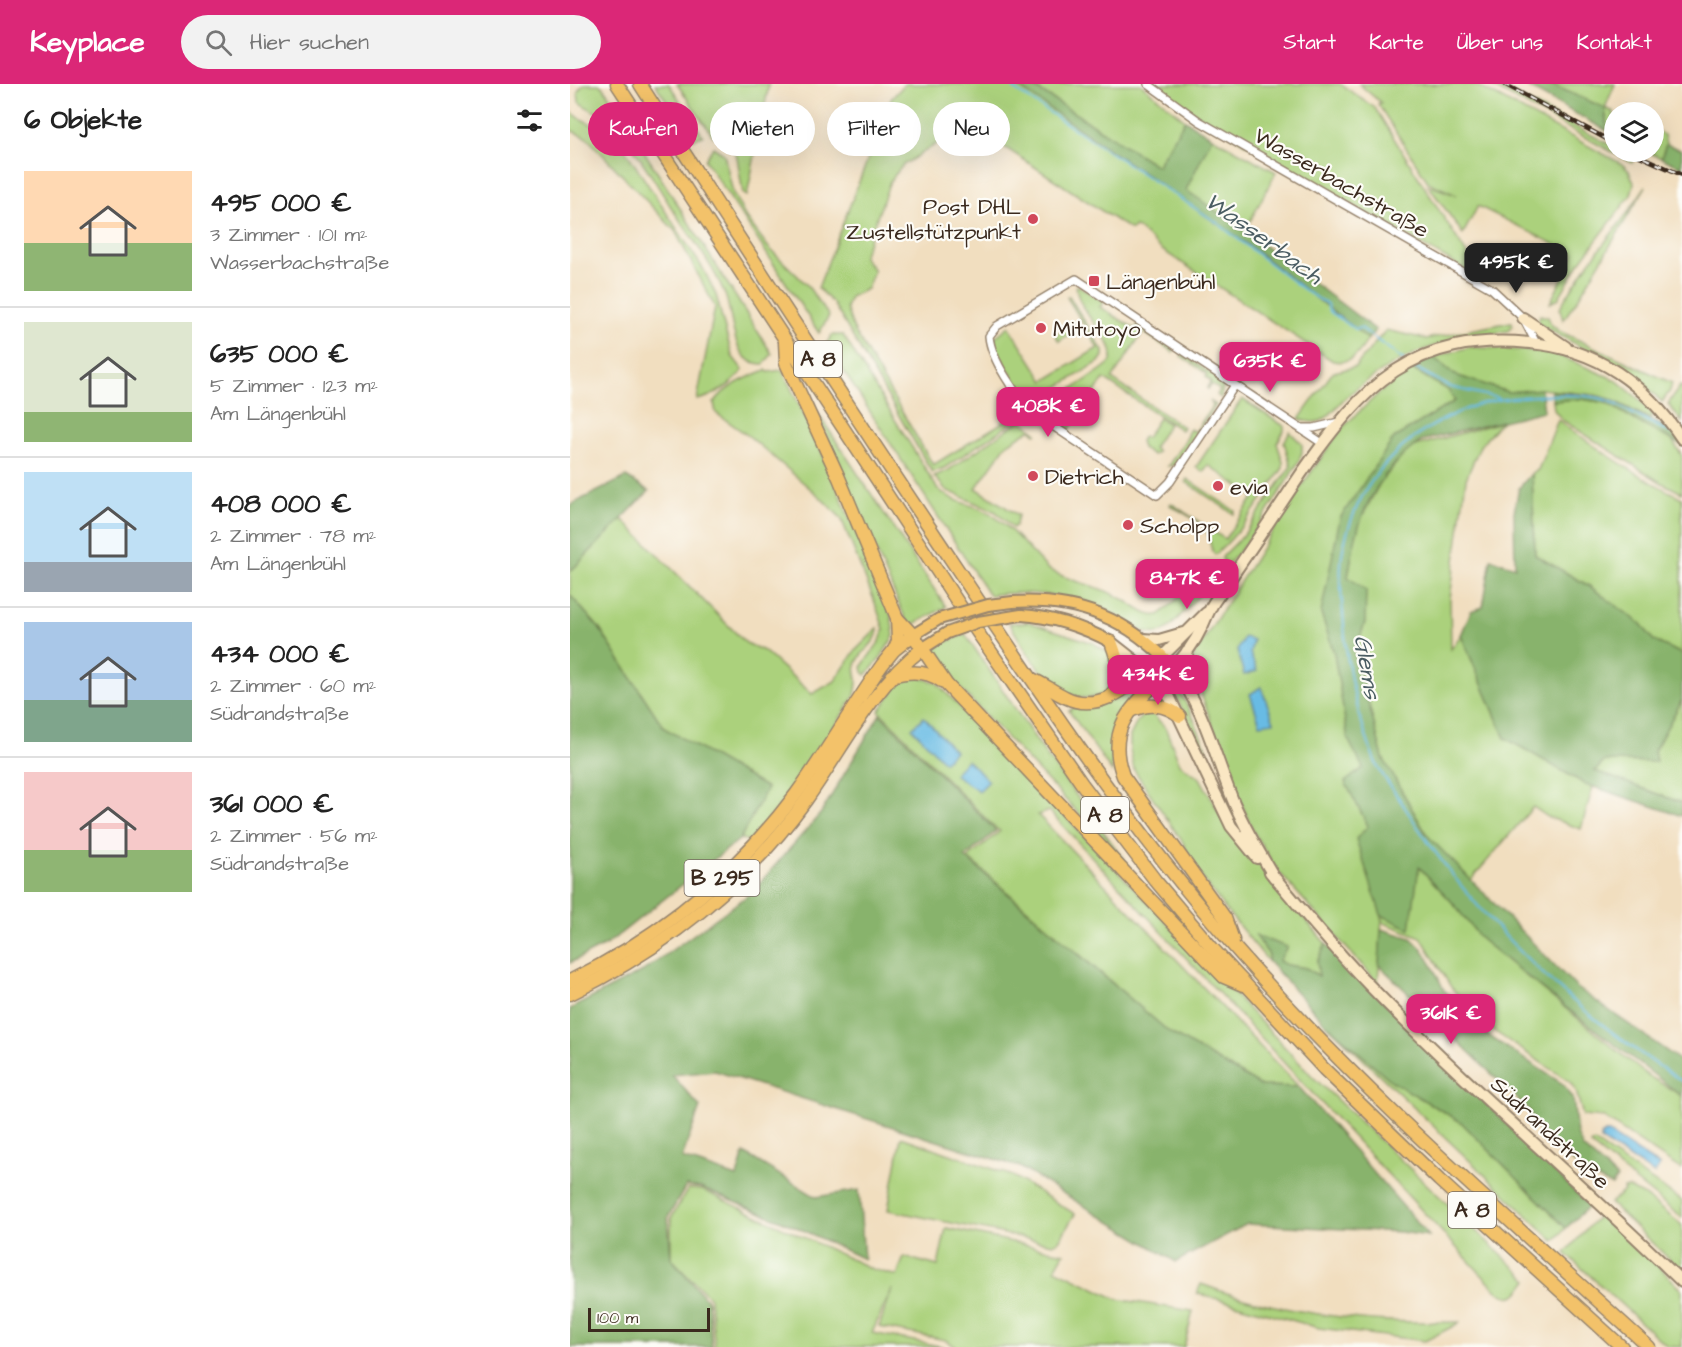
<!DOCTYPE html>
<html lang="de">
<meta charset="utf-8">
<style>
:root{--surface:#fff;--page:#f2f2f2;--text:#222;--muted:#767676;--line:#e0e0e0;--accent:#db2777}
body{margin:0;font-family:"Architects Daughter",sans-serif;background:var(--page);color:var(--text);height:100vh;display:flex;flex-direction:column;font-size:22px;white-space:nowrap}
*{box-sizing:border-box;margin:0}
p{font-size:20px;color:var(--muted)}
.icon{flex:none;width:33px;height:33px;fill:none;stroke:currentColor;stroke-width:2;stroke-linecap:round;stroke-linejoin:round}
.map{position:relative;flex:1;overflow:hidden}
.panel{display:flex;flex-direction:column;background:var(--surface);width:570px}
.panel>*{flex:none}
.top-card{position:absolute;left:18px;top:18px;width:570px;height:54px;display:flex;gap:12px}
.tools{position:absolute;left:1034px;top:18px;display:grid;gap:12px}
.tools a{display:grid;place-items:center;width:60px;height:60px;border-radius:50%;background:var(--surface);box-shadow:0 6px 24px #0002;font-size:30px}
.scale{position:absolute;left:18px;bottom:15px;width:122px;box-sizing:border-box;padding-left:6px;border:3px solid #3b2a1e;border-top:0;font-size:16px;line-height:21px;white-space:nowrap;color:#3b2a1e;-webkit-text-stroke:4px #fdfcf7;paint-order:stroke}
.price{position:absolute;translate:-50% -51px;padding:0 14px;border-radius:12px;background:var(--accent);color:#fff;font-size:20px;line-height:39px;filter:drop-shadow(0 2px 3px #0008)}
.price::after{content:'';position:absolute;left:50%;top:36px;width:18px;height:14px;margin-left:-9px;background:inherit;clip-path:polygon(0 0,100% 0,50% 100%)}
.price.on{background:#222;color:#fff}
ul{padding:0;list-style:none}
li{display:flex;align-items:center;gap:18px;height:150px;padding:0 24px}
li+li{border-top:2px solid var(--line)}
li span{display:grid;place-items:center;flex:none;width:168px;height:120px;border-radius:0px;color:#555}
li>.icon{margin-inline-start:auto}
span .icon{width:72px;height:72px;fill:#fffc;stroke-width:1}
li b{font-size:26px}
h2{display:flex;justify-content:space-between;align-items:center;height:72px;padding:0 24px;font-size:26px}
.pill{padding:0 21px;border-radius:27px;background:var(--surface);box-shadow:0 6px 24px #0002;font-size:21px;line-height:54px}
.pill.on{background:var(--accent);color:#fff}
header{display:flex;align-items:center;gap:36px;box-sizing:border-box;height:84px;padding:0 30px;background:var(--accent);color:#fff}
header strong{font-size:28px}
nav{display:flex;gap:33px;margin-inline-start:auto;font-size:21px}
.search{width:420px;height:54px;background:var(--page);display:flex;align-items:center;gap:15px;box-sizing:border-box;padding:0 21px;border-radius:33px;color:var(--muted);font-size:22px}
main{display:flex;flex:1;min-height:0}
.map>svg:first-child{display:block}
</style>
<header>
<strong>Keyplace</strong>
<div class="search"><svg class="icon" aria-label="search" viewBox="0 0 24 24"><circle cx="10" cy="10" r="6"/><path d="M15 15l6 6"/></svg>Hier suchen</div>
<nav><a>Start</a><a>Karte</a><a>Über uns</a><a>Kontakt</a></nav>
</header>
<main>
<section class="panel">
<h2>6 Objekte<svg class="icon" aria-label="filters" viewBox="0 0 24 24"><path d="M4 7h16M4 17h16"/><circle cx="9" cy="7" r="2"/><circle cx="15" cy="17" r="2"/></svg></h2>
<ul>
<li><span style="background:linear-gradient(#ffd9b3 60%,#8fb573 0)"><svg class="icon" aria-label="home" viewBox="0 0 24 24"><path d="M3 11l9-7 9 7M6 9v11h12V9"/></svg></span><div><b>495 000 €</b><p>3 Zimmer · 101 m²</p><p>Wasserbachstraße</p></div></li>
<li><span style="background:linear-gradient(#dfe7d0 75%,#8fb573 0)"><svg class="icon" aria-label="home" viewBox="0 0 24 24"><path d="M3 11l9-7 9 7M6 9v11h12V9"/></svg></span><div><b>635 000 €</b><p>5 Zimmer · 123 m²</p><p>Am Längenbühl</p></div></li>
<li><span style="background:linear-gradient(#bfe0f5 75%,#9aa5b1 0)"><svg class="icon" aria-label="home" viewBox="0 0 24 24"><path d="M3 11l9-7 9 7M6 9v11h12V9"/></svg></span><div><b>408 000 €</b><p>2 Zimmer · 78 m²</p><p>Am Längenbühl</p></div></li>
<li><span style="background:linear-gradient(#a9c7e8 65%,#7fa58c 0)"><svg class="icon" aria-label="home" viewBox="0 0 24 24"><path d="M3 11l9-7 9 7M6 9v11h12V9"/></svg></span><div><b>434 000 €</b><p>2 Zimmer · 60 m²</p><p>Südrandstraße</p></div></li>
<li><span style="background:linear-gradient(#f6c9c9 65%,#8fb573 0)"><svg class="icon" aria-label="home" viewBox="0 0 24 24"><path d="M3 11l9-7 9 7M6 9v11h12V9"/></svg></span><div><b>361 000 €</b><p>2 Zimmer · 56 m²</p><p>Südrandstraße</p></div></li>
</ul>
</section>
<div class="map">
<svg width="1112" height="1263" viewBox="0 0 1112 1263">
<rect width="100%" height="100%" fill="#fdfcf7"/>
<filter id="ink" filterUnits="userSpaceOnUse"><feTurbulence type="fractalNoise" baseFrequency=".0167" numOctaves="2"/><feDisplacementMap in="SourceGraphic" scale="12" xChannelSelector="R" yChannelSelector="G"/><feConvolveMatrix kernelMatrix="1 2 1 2 8 2 1 2 1" color-interpolation-filters="sRGB"/></filter>
<filter id="wash" filterUnits="userSpaceOnUse"><feTurbulence type="fractalNoise" baseFrequency=".008" numOctaves="4" result="noise"/><feDisplacementMap in="SourceGraphic" scale="24" xChannelSelector="R" yChannelSelector="G"/><feGaussianBlur stdDeviation="1.35" result="paint"/><feColorMatrix in="noise" values="0 0 0 0 0 0 0 0 0 0 0 0 0 0 0 0 0 1.4 0 .05"/><feComposite in="paint" operator="in"/></filter>
<g filter="url(#wash)">
<rect width="100%" height="100%" fill="#f1debf"/>
<!-- green -->
<g fill="#abd17c" stroke="#737e4d" stroke-width="1.5">
<path d="M14 0H29L34 4 202 270 194 280C159 281 165 232 154 208 141 178 119 150 101 123 83 95 66 64 43 40 35 31 19 26 9 18L8 7Z"/>
<polygon points="85,0 99,0 133,52 123,55"/>
<polygon points="107,0 199,0 177,112 173,110 167,73 158,55 143,52"/>
<path d="M335 0H444L684 165 798 255C790 269 781 281 763 277L592 166 569 145 565 143 561 146 416 51 398 46 382 50 333 81 320 97 293 173 304 186 297 205 280 213 276 224 284 246 363 381 440 334 443 327 449 334 374 384 362 388 263 219 248 204 321 15Z"/>
<polygon points="459,0 571,0 615,36 587,82"/>
<polygon points="582,0 770,0 805,24 913,196 657,49 597,12"/>
<polygon points="789,0 899,0 910,3 1052,80 1059,87 1064,99 1061,111 1008,181 988,215 980,219 1004,170 908,122 893,150 858,101 886,111 858,98 808,20 811,19"/>
<polygon points="917,0 925,0 1044,63 1044,68 1052,68 1065,75 1062,79"/>
<polygon points="980,0 1045,0 1035,24 1044,28 1044,50 1037,47 1035,24"/>
<path d="M0 27 11 35 46 52 134 186 146 211 162 272 173 286C165 299 143 313 127 316L145 223 105 147 17 54 0 46Z"/>
<polygon points="1083,46 1094,51 1096,60 1091,74 1078,68 1083,68"/>
<polygon points="642,53 706,88 675,147 615,106"/>
<polygon points="143,63 154,70 163,109 175,132 199,164 237,201 259,232 249,249 135,76"/>
<polygon points="1076,102 1008,215 993,236 990,225 993,218 1016,183 1059,127"/>
<path d="M506 202H509L533 218 530 223 565 245 568 241 605 265 603 268 573 248 542 295 613 343 611 346 534 295 498 347 467 327C478 320 538 284 541 277 545 264 534 253 527 243 517 230 508 219 506 202Z"/>
<polygon points="499,212 533,267 533,272 529,278 460,320 425,264 425,253 439,242 474,297 528,264 497,213"/>
<path d="M970 231 978 233 981 240 989 247 1102 299 1100 307 1092 318C1058 282 1013 266 971 241L968 238Z"/>
<path d="M941 238 942 242 938 247C885 254 844 263 800 295 791 301 782 308 774 315 758 331 755 344 729 335L760 292 764 288 785 283 816 246 856 255Z"/>
<polygon points="505,239 505,246 489,257 485,251"/>
<path d="M262 251H273L367 404C384 420 402 419 421 430 442 444 460 467 478 485 501 499 528 501 551 514 561 519 576 534 588 531 595 530 624 495 636 488L647 492 600 543C589 551 582 551 570 546 559 540 549 533 537 527 501 510 457 506 419 511L256 260Z"/>
<polygon points="900,263 981,268 1046,296 1070,316 1083,331 1080,335 1040,315 1025,311 971,305 938,308 885,291 863,273"/>
<polygon points="613,270 649,295 653,303 651,314 647,311 650,306 641,300 638,305 637,304 641,297 636,293 637,290 611,272"/>
<polygon points="840,284 879,306 885,317 824,354 751,529 764,569 778,655 848,782 882,818 912,856 1077,991 1112,1012 1112,1086 1034,1034 1013,1032 1006,1007 1000,998 912,939 881,903 851,853 814,839 812,833 808,899 707,786 684,749 665,704 633,615 623,582 624,571 728,407 772,344 808,310"/>
<path d="M196 286 198 288 212 286 247 357 321 532 324 552 309 576 296 591 293 588 292 582 310 557 314 545 304 516 271 434 249 412 180 353 146 329 144 319C155 302 178 293 196 286Z"/>
<polygon points="1110,302 1112,302 1112,338 1098,320"/>
<path d="M672 315 714 342V347L707 359 713 378V384C692 414 673 446 645 471 639 465 641 456 637 448 631 437 611 428 600 421L601 419 655 455 684 413 638 381 633 388 626 383Z"/>
<polygon points="1011,315 1037,319 1075,342 1102,356 1112,372 1112,409 1092,399 992,336 984,326 983,317"/>
<polygon points="640,317 646,321 605,381 598,382 618,352 617,350 620,345 625,348 643,321"/>
<polygon points="245,325 376,523 339,543"/>
<polygon points="589,334 599,340 583,364 588,367 583,371 572,364 570,357 573,352 576,354"/>
<polygon points="451,336 467,349 465,350 461,345 436,361 406,404 448,431 446,441 443,444 426,428 376,406 364,392 377,387"/>
<path d="M988 336C1027 365 1068 393 1112 414V570L1084 557 1071 540 1019 502 965 471 962 389 968 386Z"/>
<polygon points="931,338 910,362 896,395 880,515 881,565 891,551 935,654 1015,700 1023,703 1011,745 978,733 963,723 901,796 859,754 813,674 785,568 795,538 778,493 784,457 791,435 810,399 839,364"/>
<path d="M720 348 732 360V368L728 379C705 415 684 453 655 484L652 473 673 452 721 382 714 358Z"/>
<polygon points="617,395 665,427 664,430 616,398"/>
<path d="M52 435 176 559 194 567 242 610 265 597 285 567 308 544C308 561 289 566 286 582 284 587 287 591 287 596 287 601 286 607 285 611L226 703 180 757 170 755 197 704 94 644 29 544 0 511V488Z"/>
<path d="M455 537 523 559 538 568 546 583 538 608C490 633 460 572 439 539H456Z"/>
<polygon points="395,550 477,672 562,786 369,582 365,570 369,560"/>
<polygon points="554,572 572,587 550,605 551,574"/>
<path d="M343 592 366 598 563 803 743 993 958 1196C948 1210 944 1219 927 1207L479 727 468 731 729 1003 691 1002 599 948 398 774 430 747 425 744 309 627 330 598Z"/>
<path d="M574 597 576 600C562 616 544 632 542 655 541 666 543 678 542 688L499 627 507 621Z"/>
<path d="M605 600C631 641 642 688 663 731L661 732 614 628 601 604Z"/>
<polygon points="1112,616 1112,719 1024,687 1035,675 1084,667"/>
<polygon points="583,626 584,632 595,643 610,680 630,694 650,730 671,759 756,860 749,892 736,884 717,881 709,877 716,863 687,853 699,871 698,877 656,826 624,783 614,760 564,686 560,666 560,652 567,638 572,632"/>
<polygon points="754,938 823,998 891,1038 996,1144 984,1157"/>
<polygon points="331,1053 443,1092 505,1130 489,1157 483,1160 318,1126"/>
<polygon points="1024,1058 1112,1117 1112,1134 1021,1061"/>
<polygon points="1058,1104 1073,1111 1112,1141 1112,1187 1040,1119 1054,1107 1053,1105"/>
<polygon points="118,1105 132,1106 302,1185 327,1192 334,1173 368,1182 376,1144 494,1169 485,1185 547,1215 623,1227 614,1263 386,1263 375,1256 309,1243 322,1205 302,1249 375,1263 145,1263 140,1214 101,1174 101,1134"/>
<polygon points="1034,1126 1112,1206 1112,1263 1098,1263 995,1169"/>
<path d="M631 1200C714 1232 803 1240 891 1238L855 1257 749 1244 627 1209Z"/>
</g>
<!-- forest -->
<g fill="#88b36c" stroke="#626e45" stroke-width="1.5">
<polygon points="444,0 459,0 587,82 615,36 642,53 616,106 675,147 806,246 798,255 684,165"/>
<polygon points="952,0 980,0 1035,24 1037,47"/>
<polygon points="1096,60 1112,66 1112,83 1091,74"/>
<path d="M863 273 885 291 938 308 971 305 974 327 854 356C827 370 799 409 790 439 784 456 781 475 778 493L796 506 795 538 785 568 813 674 856 750 1006 903 1112 978V1012L994 922 912 856 882 818 849 783 840 845 811 831 786 755 798 742 775 698 793 684 778 655 764 569 751 529 770 434 824 354 885 317 878 306 840 284Z"/>
<polygon points="981,307 1040,315 1087,339 1112,350 1112,361 1075,342 1037,319 1011,315 983,317"/>
<polygon points="962,389 965,471 1019,502 1071,540 1084,557 1112,570 1112,616 1084,667 1086,678 1035,677 1025,687 1112,719 1112,732 1015,700 935,654 891,551 901,527 913,523 921,475 945,483 944,428 949,404"/>
<polygon points="56,393 79,407 0,488 0,421"/>
<polygon points="0,511 29,544 94,644 197,704 170,755 37,860 0,879"/>
<polygon points="310,630 426,747 395,773 599,948 691,1002 729,1003 859,1152 830,1148 677,1140 606,1178 450,1083 145,987 102,991 130,1023 112,1074 167,1093 174,1069 246,1113 289,1106 294,1175 226,1143 131,1104 116,1102 98,1133 101,1174 138,1217 142,1263 0,1263 0,925 73,887 181,809 251,729"/>
<polygon points="811,845 841,854 852,865 862,881 874,906 905,943 993,1000 1003,1014 1007,1050 1013,1064 1047,1094 1042,1102 1015,1089 968,1045 958,1025 809,881"/>
<polygon points="686,852 717,863 709,877 717,881 736,884 749,892 747,878 756,860 1019,1122 996,1144 891,1038 823,998 754,938 698,877 699,871"/>
</g>
<!-- water -->
<g fill="#68bbe4" stroke="#527281" stroke-width="1.5">
<polygon points="674,553 683,556 680,569 687,587 674,591 667,566"/>
<polygon points="691,603 704,638 690,640 680,610"/>
<polygon points="354,633 385,667 374,678 342,644"/>
<polygon points="397,676 419,697 409,707 384,690"/>
<polygon points="1035,1049 1039,1049 1090,1082 1084,1090 1031,1056 1031,1051"/>
</g>
<g fill="none" stroke-linecap="round" stroke-linejoin="round">
<!-- stream -->
<g stroke="#68bbe4" stroke-width="2">
<polyline points="443,0 444,5 646,138 737,208 757,220 759,227 785,245 791,244 835,277"/>
<polyline points="842,282 880,303 928,314"/>
<path d="M1102 349C1087 342 1073 335 1058 327 1052 324 1046 319 1039 317 1009 306 930 312 901 323 835 349 788 394 773 465 768 489 772 516 774 541 777 587 788 633 805 677 812 693 825 707 834 722 904 833 1001 927 1112 997"/>
</g>
</g>
</g>
<g filter="url(#ink)">
<g fill="none" stroke-linecap="round" stroke-linejoin="round">
<defs>
<g id="minor">
<polyline points="578,0 629,37 922,205 953,234 966,259"/>
<path d="M665 301 600 398 587 411 462 328C446 311 421 276 419 252L427 242 506 195 752 359"/>
<polyline points="732,344 744,344 769,338"/>
</g>
<g id="secondary">
<polyline points="953,234 996,263"/>
<polyline points="573,555 589,556 613,549"/>
<polyline points="541,558 578,587 600,614 661,742 687,774"/>
<polyline points="617,567 621,606"/>
<polyline points="578,587 636,529"/>
<path d="M700 788C732 826 764 865 799 901 899 1004 1009 1097 1112 1198"/>
<path d="M704 793C689 767 673 742 662 714 644 669 633 622 603 583 615 572 625 558 632 543 636 534 639 526 644 518 674 476 702 433 731 390 793 301 843 248 960 259 1028 265 1075 300 1112 355"/>
</g>
<g id="primary">
<path d="M443 518C508 514 559 535 603 583L588 598"/>
<path d="M451 531C483 533 513 543 541 558"/>
<polyline points="343,551 369,535"/>
<polyline points="352,565 377,549"/>
</g>
<g id="trunk">
<path d="M0 897C90 853 166 790 226 710 257 668 282 623 312 581L324 566 343 551"/>
<path d="M0 910C93 865 175 800 236 716 273 665 301 604 352 565"/>
</g>
<g id="motorway">
<polyline points="47,0 408,549 512,700 585,796 644,866 754,985 869,1096 1052,1263"/>
<path d="M70 0C170 156 271 311 374 465 466 603 558 742 668 867 793 1010 939 1135 1079 1263"/>
<polyline points="215,258 216,279 269,394 327,534 328,557 324,566"/>
<polyline points="327,534 343,551 377,601 654,893 673,901"/>
<path d="M322 592C339 587 356 586 371 597"/>
<path d="M462 595C474 600 484 608 495 613 526 629 555 606 578 587"/>
<path d="M588 598C557 625 537 649 553 692L655 834 663 856"/>
<path d="M541 613C553 593 549 579 541 558"/>
<path d="M562 626C581 619 594 620 610 632"/>
</g>
</defs>
<!-- minor casing -->
<use href="#minor" stroke="#96846e" stroke-width="10"/>
<!-- secondary casing -->
<use href="#secondary" stroke="#96846e" stroke-width="14"/>
<!-- primary casing -->
<use href="#primary" stroke="#96846e" stroke-width="14"/>
<!-- trunk casing -->
<use href="#trunk" stroke="#96846e" stroke-width="15"/>
<!-- motorway casing -->
<use href="#motorway" stroke="#96846e" stroke-width="15"/>
<!-- minor -->
<use href="#minor" stroke="#fff" stroke-width="7"/>
<!-- secondary -->
<use href="#secondary" stroke="#fae7c3" stroke-width="10"/>
<!-- primary -->
<use href="#primary" stroke="#f3c26a" stroke-width="10"/>
<!-- trunk -->
<use href="#trunk" stroke="#f3c26a" stroke-width="12"/>
<!-- motorway -->
<use href="#motorway" stroke="#f3c26a" stroke-width="12"/>
<defs>
<g id="rail">
<polyline points="934,0 1044,59"/>
<polyline points="1061,68 1112,91"/>
</g>
</defs>
<!-- rail casing -->
<use href="#rail" stroke="#3b2a1e" stroke-width="4.5"/>
<!-- rail -->
<use href="#rail" stroke="#fdfcf7" stroke-width="2" stroke-dasharray="7" stroke-linecap="butt"/>
<defs>
<g id="primary-bridge">
<polyline points="369,535 418,521 443,518"/>
<polyline points="377,549 408,538 451,531"/>
</g>
</defs>
<!-- primary-bridge casing -->
<use href="#primary-bridge" stroke="#96846e" stroke-width="14" stroke-linecap="butt"/>
<!-- primary-bridge -->
<use href="#primary-bridge" stroke="#f3c26a" stroke-width="10"/>
</g>
</g>
<!-- markers -->
<g fill="#d1495b" stroke="#fdfcf7" stroke-width="2">
<circle cx="463" cy="135" r="6"/>
<rect x="518" y="191" width="12" height="12" rx="3"/>
<circle cx="471" cy="244" r="6"/>
<circle cx="463" cy="392" r="6"/>
<circle cx="648" cy="402" r="6"/>
<circle cx="558" cy="441" r="6"/>
</g>
<g text-anchor="middle" stroke-width="4.5" stroke-linejoin="round" paint-order="stroke">
<!-- shield labels -->
<g fill="#fdfcf7" stroke="#75695f" stroke-width="1.5">
<rect x="224" y="257" width="48" height="36" rx="4.5"/>
<rect x="511" y="713" width="48" height="36" rx="4.5"/>
<rect x="114.5" y="776" width="75" height="36" rx="4.5"/>
<rect x="878" y="1108" width="48" height="36" rx="4.5"/>
</g>
<g font-size="21" font-weight="bold" fill="#3b2a1e">
<text x="248" y="282">A 8</text>
<text x="535" y="738">A 8</text>
<text x="152" y="801">B 295</text>
<text x="902" y="1133">A 8</text>
</g>
<!-- street labels -->
<g font-size="22" fill="#3b2a1e" stroke="#fdfcf7">
<text transform="translate(772 98) rotate(30)" y="8">Wasserbachstraße</text>
<text transform="translate(981 1048) rotate(43)" y="8">Südrandstraße</text>
</g>
<!-- poi labels -->
<g font-size="22" fill="#3b2a1e" stroke="#fdfcf7" text-anchor="start">
<text x="451" y="130" text-anchor="end">Post DHL<tspan x="451" dy="25">Zustellstützpunkt</tspan></text>
<text x="536" y="205">Längenbühl</text>
<text x="483" y="252">Mitutoyo</text>
<text x="475" y="400">Dietrich</text>
<text x="660" y="410">evia</text>
<text x="570" y="449">Scholpp</text>
</g>
<!-- water labels -->
<g font-size="24" font-style="italic" fill="#4b5d63" stroke="#fdfcf7">
<text transform="translate(694 154) rotate(36)" y="8">Wasserbach</text>
<text transform="translate(798 583) rotate(80)" y="8">Glems</text>
</g>
</g>
</svg>
<div class="tools">
<a><svg class="icon" aria-label="layers" viewBox="0 0 24 24"><path d="M12 4l9 5-9 5-9-5zM3 14l9 5 9-5"/></svg></a>
</div>
<div class="scale">100 m</div>
<b class="price on" style="left:946px;top:210px">495K €</b>
<b class="price" style="left:700px;top:309px">635K €</b>
<b class="price" style="left:478px;top:354px">408K €</b>
<b class="price" style="left:617px;top:526px">847K €</b>
<b class="price" style="left:588px;top:622px">434K €</b>
<b class="price" style="left:881px;top:961px">361K €</b>
<div class="top-card">
<a class="pill on">Kaufen</a>
<a class="pill">Mieten</a>
<a class="pill">Filter</a>
<a class="pill">Neu</a>
</div>
</div>
</main>
